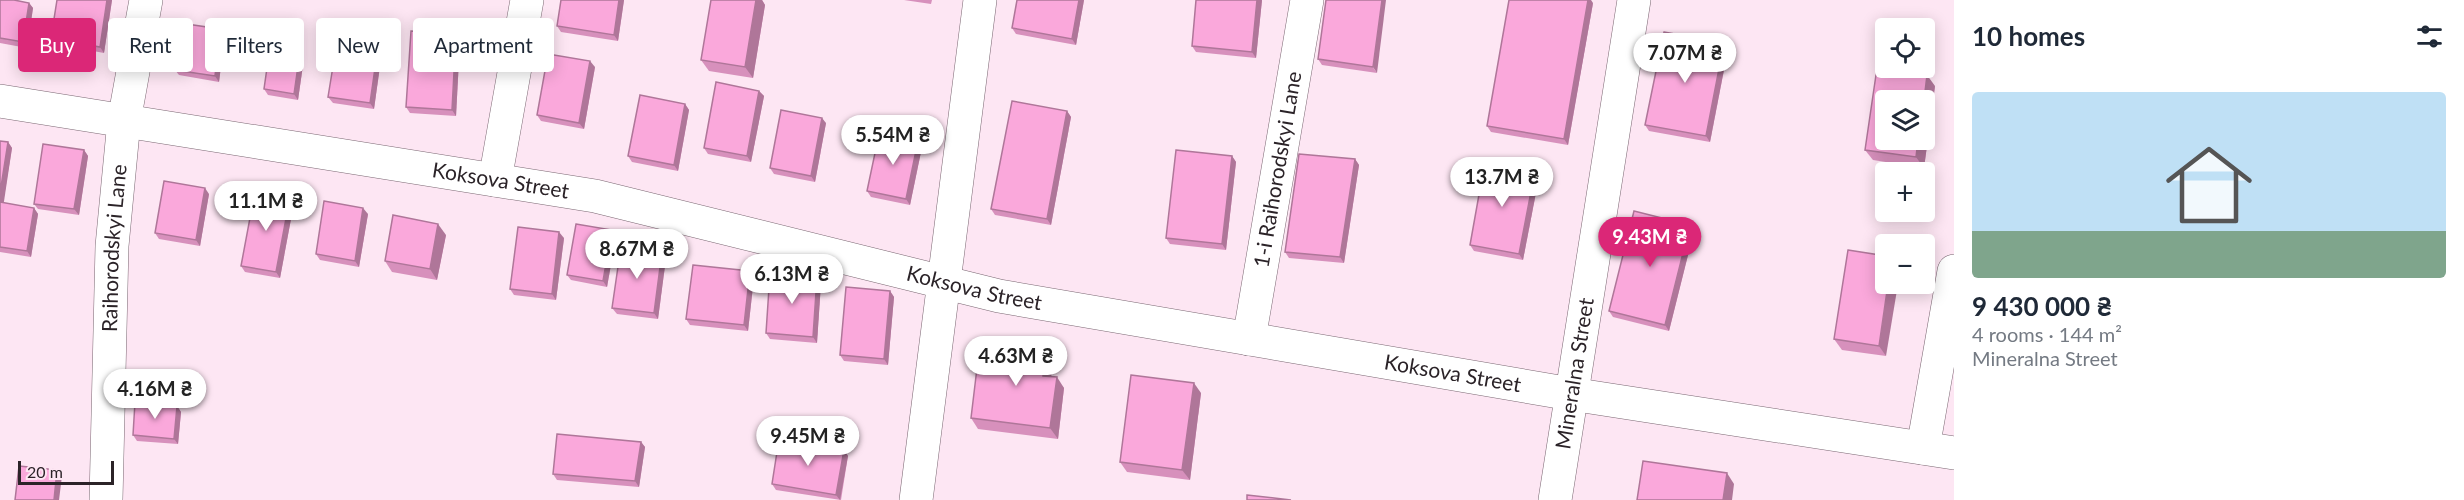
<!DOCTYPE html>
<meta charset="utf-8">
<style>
:root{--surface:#fff;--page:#f2f2f3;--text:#1f2937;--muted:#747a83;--line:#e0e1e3;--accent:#db2777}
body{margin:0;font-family:Lato,sans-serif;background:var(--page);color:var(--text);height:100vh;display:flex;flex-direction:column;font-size:22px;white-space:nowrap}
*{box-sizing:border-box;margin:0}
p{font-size:20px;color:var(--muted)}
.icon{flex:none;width:33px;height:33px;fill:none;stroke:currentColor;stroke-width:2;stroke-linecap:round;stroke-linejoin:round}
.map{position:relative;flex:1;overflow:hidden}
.drawer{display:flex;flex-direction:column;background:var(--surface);width:510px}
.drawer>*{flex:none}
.hud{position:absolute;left:18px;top:18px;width:570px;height:54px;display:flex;gap:12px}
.controls{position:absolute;left:1875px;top:18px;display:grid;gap:12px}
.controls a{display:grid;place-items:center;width:60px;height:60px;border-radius:6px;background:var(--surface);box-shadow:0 3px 15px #0003;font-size:30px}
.scale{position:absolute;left:18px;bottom:15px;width:96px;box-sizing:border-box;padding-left:6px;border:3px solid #2b2328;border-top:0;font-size:16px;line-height:21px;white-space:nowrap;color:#2b2328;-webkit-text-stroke:4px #fde6f3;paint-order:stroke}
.price{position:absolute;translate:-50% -51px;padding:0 14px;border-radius:21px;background:#fff;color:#222;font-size:20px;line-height:39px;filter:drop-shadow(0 2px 3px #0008)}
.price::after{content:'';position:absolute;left:50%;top:36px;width:18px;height:14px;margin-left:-9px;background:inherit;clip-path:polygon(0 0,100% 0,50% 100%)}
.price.on{background:var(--accent);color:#fff}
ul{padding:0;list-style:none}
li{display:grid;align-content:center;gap:12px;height:318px;padding:0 18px}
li+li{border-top:2px solid var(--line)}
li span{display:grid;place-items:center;height:186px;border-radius:6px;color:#555}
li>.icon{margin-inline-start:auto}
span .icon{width:108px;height:108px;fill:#fffc;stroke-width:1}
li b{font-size:26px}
h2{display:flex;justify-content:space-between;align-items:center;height:72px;padding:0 18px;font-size:26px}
.chip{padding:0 21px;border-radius:6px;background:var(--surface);box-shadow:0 3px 15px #0003;font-size:21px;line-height:54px}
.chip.on{background:var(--accent);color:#fff}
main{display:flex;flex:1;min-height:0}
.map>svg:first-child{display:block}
</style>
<main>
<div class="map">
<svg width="1954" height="500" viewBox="0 0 1954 500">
<rect width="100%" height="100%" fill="#fde6f3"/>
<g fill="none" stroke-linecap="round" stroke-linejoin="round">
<defs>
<g id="minor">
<path id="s1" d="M0 101 595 196 999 296 1571 394 1954 453"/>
<polyline points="495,180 527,0"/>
<path id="s2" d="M1249 339 1307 0"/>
<polyline points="1923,448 1954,271"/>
<path id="s3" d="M106 500 112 246 124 121 146 0"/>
<polyline points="916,500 980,0"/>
<path id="s4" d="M1555 500 1634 0"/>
</g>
</defs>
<!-- minor casing -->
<use href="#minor" stroke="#7a6772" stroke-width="34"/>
<!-- minor -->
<use href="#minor" stroke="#fff" stroke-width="33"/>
</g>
<!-- wall -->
<g fill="#d790bc">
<polygon points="0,0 29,3 33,8 27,48 0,43"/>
<polygon points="57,0 112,0 104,53 55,44 51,38"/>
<polygon points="561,0 624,0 618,41 561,32 557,26"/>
<polygon points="711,0 762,0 765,5 753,78 709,71 701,60"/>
<polygon points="904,0 932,0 931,4"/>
<polygon points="1084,0 1076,45 1016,34 1012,28"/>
<polygon points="1262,0 1256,58 1196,52 1192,46"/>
<polygon points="1326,0 1377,73 1322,65 1318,59"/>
<polygon points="1593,3 1568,145 1491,132 1487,126"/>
<polygon points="220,29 225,35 219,82 179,75 175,70"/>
<polygon points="456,34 460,40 456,116 410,113 406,107"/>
<polygon points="1728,49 1710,142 1649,131 1645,125"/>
<polygon points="304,58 298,100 268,95 264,89"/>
<polygon points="380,66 374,109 333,103 328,97"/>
<polygon points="595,67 584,129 541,121 537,115"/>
<polygon points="1935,86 1924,168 1873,160 1865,150"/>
<polygon points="759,91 764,96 751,162 708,154 704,148"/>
<polygon points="685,104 689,110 678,171 632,162 628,156"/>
<polygon points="1067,111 1071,117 1051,225 995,215 991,209"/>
<polygon points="826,123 815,182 774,174 770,168"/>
<polygon points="0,141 8,142 12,148 3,203 34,208 38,214 31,257 0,252"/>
<polygon points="922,147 910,205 871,197 867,191"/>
<polygon points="84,150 88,156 79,215 38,209 34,204"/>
<polygon points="1232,156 1236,162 1226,250 1170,244 1166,238"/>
<polygon points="1355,159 1359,165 1344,263 1289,258 1285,252"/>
<polygon points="1539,177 1523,260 1474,251 1470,245"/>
<polygon points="209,194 200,246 159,239 155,233"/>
<polygon points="294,203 280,278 245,272 241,266"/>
<polygon points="368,214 359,267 320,260 316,254"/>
<polygon points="1694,231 1669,331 1613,317 1609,311"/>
<polygon points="446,235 437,280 392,272 385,261"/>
<polygon points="616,236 607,287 571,280 567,275"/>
<polygon points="564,238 556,300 514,295 510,289"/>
<polygon points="1848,250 1886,356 1842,350 1834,339"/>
<polygon points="662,252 666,258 658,319 617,314 612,308"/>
<polygon points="754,277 748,331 690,325 686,319"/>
<polygon points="817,277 821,283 817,343 770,339 766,333"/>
<polygon points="890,291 894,297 888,365 844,361 840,355"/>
<polygon points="1046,344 1054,355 1051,376 1064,388 1058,439 978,429 971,418 998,371"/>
<polygon points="1201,393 1190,480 1127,472 1120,462"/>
<polygon points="177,406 181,412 178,444 137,441 133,435"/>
<polygon points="641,442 645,447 639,487 557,480 553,474"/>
<polygon points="844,450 848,456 841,500 776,490 772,484"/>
</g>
<!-- shaded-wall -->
<g fill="#af7699">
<polygon points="107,0 112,0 104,53 100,47"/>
<polygon points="619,0 624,0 618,41 614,35"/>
<polygon points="756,0 762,0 765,5 753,78 745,67"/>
<polygon points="1079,0 1084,0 1076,45 1072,39"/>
<polygon points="1257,0 1262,0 1256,58 1252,52"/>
<polygon points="1382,0 1386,0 1377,73 1373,67"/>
<polygon points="1588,0 1591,0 1593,3 1568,145 1564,139"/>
<polygon points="29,3 33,8 27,48 23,42"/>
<polygon points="220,29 225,35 219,82 215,76"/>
<polygon points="456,34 460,40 456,116 452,110"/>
<polygon points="1724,43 1728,49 1710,142 1706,136"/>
<polygon points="300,52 304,58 298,100 294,94"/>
<polygon points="376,61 380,66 374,109 370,103"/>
<polygon points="590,61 595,67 584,129 579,123"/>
<polygon points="1927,75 1935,86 1924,168 1916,157 1918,140 1924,140 1924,100"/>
<polygon points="759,91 764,96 751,162 747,156"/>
<polygon points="685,104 689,110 678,171 674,165"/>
<polygon points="1067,111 1071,117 1051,225 1047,219"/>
<polygon points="822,118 826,123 815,182 811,176"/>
<polygon points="918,141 922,147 910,205 906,199"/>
<polygon points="8,142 12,148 3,208 0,204 0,193"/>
<polygon points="84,150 88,156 79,215 74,209"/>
<polygon points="1232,156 1236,162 1226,250 1222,244"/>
<polygon points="1355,159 1359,165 1344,263 1340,257"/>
<polygon points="1535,171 1539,177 1523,260 1519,254"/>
<polygon points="205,188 209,194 200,246 196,240"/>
<polygon points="290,197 294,203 280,278 276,272"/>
<polygon points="34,208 38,214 31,257 27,251"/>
<polygon points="363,208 368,214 359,267 355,261"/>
<polygon points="438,224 446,235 437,280 430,269"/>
<polygon points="1690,225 1694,231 1669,331 1665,325"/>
<polygon points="612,230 616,236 607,287 603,281"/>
<polygon points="559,232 564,238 556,300 552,294"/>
<polygon points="662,252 666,258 658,319 654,313"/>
<polygon points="750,271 754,277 748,331 744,325"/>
<polygon points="817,277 821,283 817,343 813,337"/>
<polygon points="1888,284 1898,284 1886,356 1879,346"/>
<polygon points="890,291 894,297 888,365 884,359"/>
<polygon points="1046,344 1054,355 1050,386 1043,376"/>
<polygon points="1057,377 1064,388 1058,439 1050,428"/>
<polygon points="1194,383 1201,393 1190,480 1182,470"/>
<polygon points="177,406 181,412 178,444 174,439"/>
<polygon points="641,442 645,447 639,487 635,481"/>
<polygon points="844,450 848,456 840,500 836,495"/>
<polygon points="57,470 62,476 59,500 54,500"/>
<polygon points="1727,473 1734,484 1732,500 1723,500"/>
</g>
<!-- building -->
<g fill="#faa8db" stroke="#af7699" stroke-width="1.5">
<polygon points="0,0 14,0 29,3 23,42 0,38"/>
<polygon points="57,0 107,0 100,47 51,38"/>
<polygon points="561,0 619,0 614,35 557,26"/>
<polygon points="711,0 756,0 745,67 701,60"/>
<polygon points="1017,0 1079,0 1072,39 1012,28"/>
<polygon points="1196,0 1257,0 1252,52 1192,46"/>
<polygon points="1326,0 1382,0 1373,67 1318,59"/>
<polygon points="1509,0 1588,0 1564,139 1487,126"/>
<polygon points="180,23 220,29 215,76 175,70"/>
<polygon points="411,31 456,34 452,110 406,107"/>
<polygon points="1664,32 1724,43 1706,136 1645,125"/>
<polygon points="270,47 300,52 294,94 264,89"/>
<polygon points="335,54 376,61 370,103 328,97"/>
<polygon points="548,54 590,61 579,123 537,115"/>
<polygon points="1877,68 1927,75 1924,100 1886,100 1886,140 1918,140 1916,157 1865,150"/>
<polygon points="716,82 759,91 747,156 704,148"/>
<polygon points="640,95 685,104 674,165 628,156"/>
<polygon points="1012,101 1067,111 1047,219 991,209"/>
<polygon points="781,110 822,118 811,176 770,168"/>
<polygon points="879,134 918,141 906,199 867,191"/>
<polygon points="0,141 8,142 0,193"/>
<polygon points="43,144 84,150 74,209 34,204"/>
<polygon points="1176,150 1232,156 1222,244 1166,238"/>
<polygon points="1299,154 1355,159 1340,257 1285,252"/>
<polygon points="1485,161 1535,171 1519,254 1470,245"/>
<polygon points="164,181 205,188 196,240 155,233"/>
<polygon points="255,191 290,197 276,272 241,266"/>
<polygon points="324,201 363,208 355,261 316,254"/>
<polygon points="0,202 34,208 27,251 0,247"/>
<polygon points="1634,211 1690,225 1665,325 1609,311"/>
<polygon points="393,215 438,224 430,269 385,261"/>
<polygon points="576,224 612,230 603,281 567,275"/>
<polygon points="518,227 559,232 552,294 510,289"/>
<polygon points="621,246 662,252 654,313 612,308"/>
<polygon points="1848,250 1886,256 1886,284 1888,284 1879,346 1834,339"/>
<polygon points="693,265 750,271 744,325 686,319"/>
<polygon points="770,273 817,277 813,337 766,333"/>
<polygon points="846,287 890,291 884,359 840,355"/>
<polygon points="1002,338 1046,344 1043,376 1057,377 1050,428 971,418 977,368 998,371"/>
<polygon points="1131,375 1194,383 1182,470 1120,462"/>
<polygon points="135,402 177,406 174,439 133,435"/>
<polygon points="557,434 641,442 635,481 553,474"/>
<polygon points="779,439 844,450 836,495 772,484"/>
<polygon points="1643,461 1727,473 1723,500 1637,500"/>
<polygon points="19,466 57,470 54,500 15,500"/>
<polygon points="1247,495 1291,500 1247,500"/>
</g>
<g text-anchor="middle" stroke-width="6" stroke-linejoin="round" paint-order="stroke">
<!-- street labels -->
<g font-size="21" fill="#2b2328" stroke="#fde6f3">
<text dy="7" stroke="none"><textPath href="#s2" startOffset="172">1-i Raihorodskyi Lane</textPath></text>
<text dy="7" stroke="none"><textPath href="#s1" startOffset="507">Koksova Street</textPath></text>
<text dy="7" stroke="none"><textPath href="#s3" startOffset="252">Raihorodskyi Lane</textPath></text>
<text dy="7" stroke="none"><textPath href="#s1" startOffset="993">Koksova Street</textPath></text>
<text dy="7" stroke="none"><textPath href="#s1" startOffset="1479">Koksova Street</textPath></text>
<text dy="7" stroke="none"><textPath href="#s4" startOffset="128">Mineralna Street</textPath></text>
</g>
</g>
</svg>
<div class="controls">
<a><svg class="icon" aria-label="locate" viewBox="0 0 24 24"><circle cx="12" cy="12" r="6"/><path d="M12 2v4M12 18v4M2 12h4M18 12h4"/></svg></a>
<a><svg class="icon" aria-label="layers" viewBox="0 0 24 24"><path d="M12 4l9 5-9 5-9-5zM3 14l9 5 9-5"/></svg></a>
<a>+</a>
<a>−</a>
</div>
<div class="scale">20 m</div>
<b class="price" style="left:1685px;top:84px">7.07M ₴</b>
<b class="price" style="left:893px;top:166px">5.54M ₴</b>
<b class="price" style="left:1502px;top:208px">13.7M ₴</b>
<b class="price" style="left:266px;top:232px">11.1M ₴</b>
<b class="price on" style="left:1650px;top:268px">9.43M ₴</b>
<b class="price" style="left:637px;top:280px">8.67M ₴</b>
<b class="price" style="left:792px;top:305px">6.13M ₴</b>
<b class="price" style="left:1016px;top:387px">4.63M ₴</b>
<b class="price" style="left:155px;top:420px">4.16M ₴</b>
<b class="price" style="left:808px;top:467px">9.45M ₴</b>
<div class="hud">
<a class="chip on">Buy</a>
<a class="chip">Rent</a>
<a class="chip">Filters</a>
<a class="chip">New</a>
<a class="chip">Apartment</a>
</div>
</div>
<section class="drawer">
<h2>10 homes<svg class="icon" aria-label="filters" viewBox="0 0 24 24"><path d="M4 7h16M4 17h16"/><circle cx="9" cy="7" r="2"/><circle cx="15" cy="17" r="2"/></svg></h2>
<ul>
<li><span style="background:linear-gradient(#bfe0f5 75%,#7fa58c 0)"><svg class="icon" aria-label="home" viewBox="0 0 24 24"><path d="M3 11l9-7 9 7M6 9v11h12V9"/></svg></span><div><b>9 430 000 ₴</b><p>4 rooms · 144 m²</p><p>Mineralna Street</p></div></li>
</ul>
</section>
</main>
